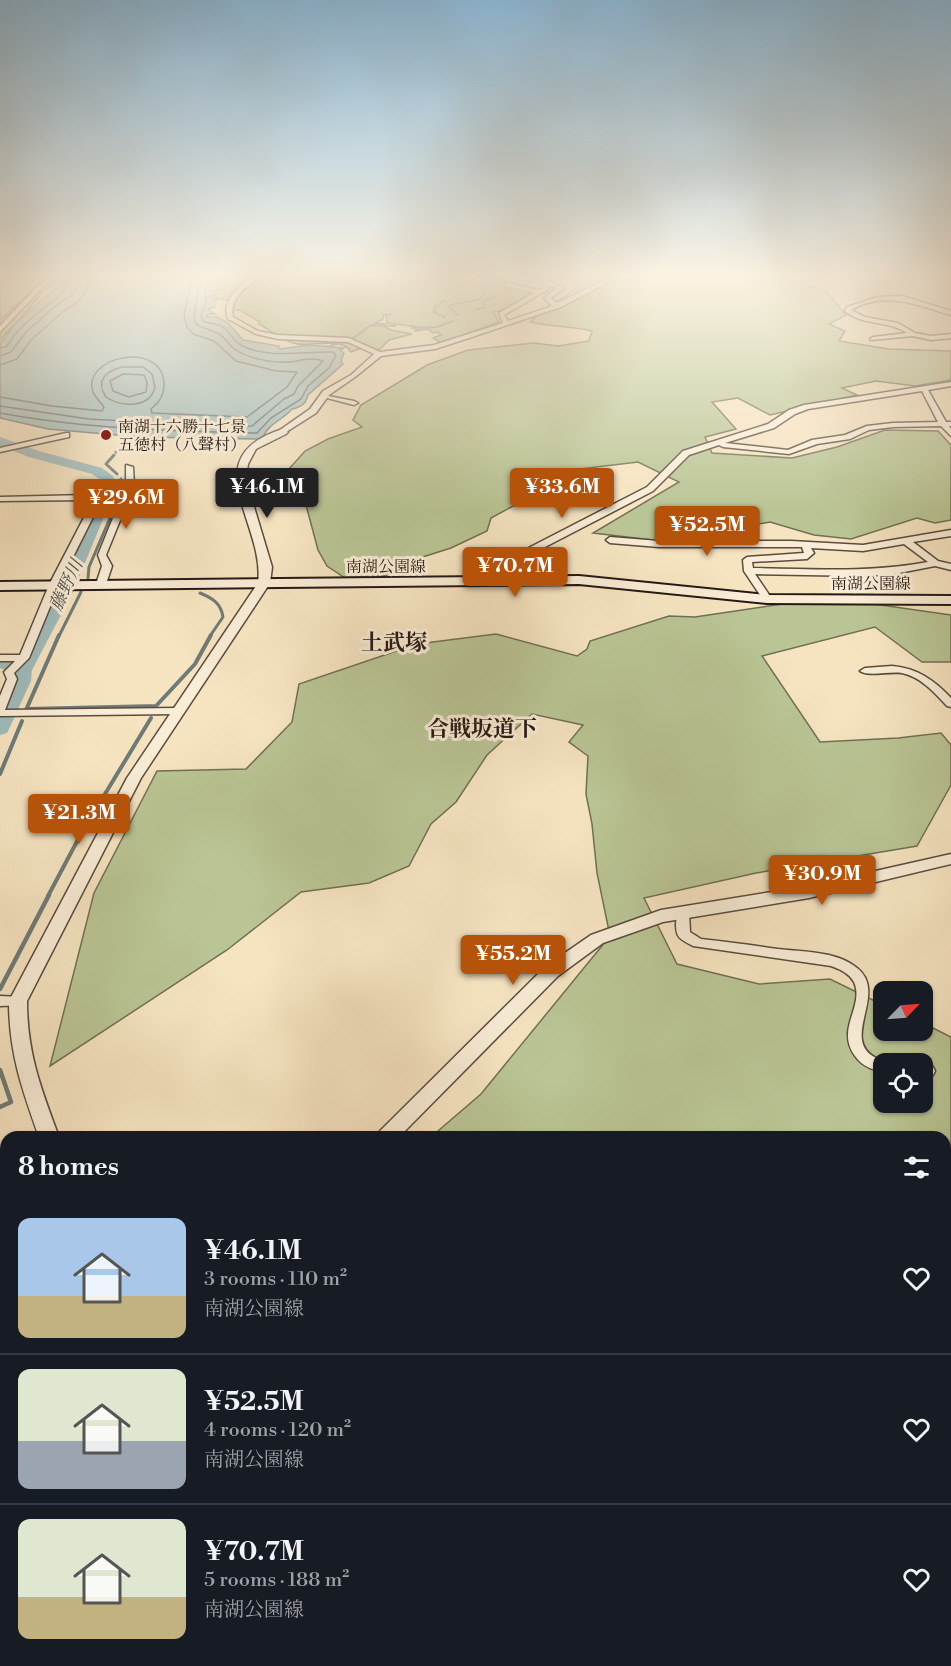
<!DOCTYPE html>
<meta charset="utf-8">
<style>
:root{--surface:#171b24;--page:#20242c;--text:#f1f3f6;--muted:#9ea1a6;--line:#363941;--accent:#b45309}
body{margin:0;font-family:"Libre Bodoni","Noto Serif JP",serif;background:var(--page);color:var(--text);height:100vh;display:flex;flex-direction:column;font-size:22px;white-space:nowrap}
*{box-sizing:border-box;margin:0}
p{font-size:20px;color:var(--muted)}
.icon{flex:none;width:33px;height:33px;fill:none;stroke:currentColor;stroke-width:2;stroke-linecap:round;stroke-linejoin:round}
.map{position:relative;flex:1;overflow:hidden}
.sheet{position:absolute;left:0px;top:1131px;width:951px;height:536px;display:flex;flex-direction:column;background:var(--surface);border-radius:18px 18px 0 0;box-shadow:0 2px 4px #0004}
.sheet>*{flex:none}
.needle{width:39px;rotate:65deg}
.fabs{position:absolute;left:873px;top:981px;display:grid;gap:12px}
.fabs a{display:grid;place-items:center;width:60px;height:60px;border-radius:12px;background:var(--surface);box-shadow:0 2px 4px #0004;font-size:30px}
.price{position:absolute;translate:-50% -51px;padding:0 14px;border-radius:6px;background:var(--accent);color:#fff;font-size:20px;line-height:39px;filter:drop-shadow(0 2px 3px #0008)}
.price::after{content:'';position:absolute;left:50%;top:36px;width:18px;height:14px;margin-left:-9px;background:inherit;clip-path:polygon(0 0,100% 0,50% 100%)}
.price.on{background:#222;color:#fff}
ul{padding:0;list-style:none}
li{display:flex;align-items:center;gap:18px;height:150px;padding:0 18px}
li+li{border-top:2px solid var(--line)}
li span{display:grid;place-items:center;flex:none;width:168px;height:120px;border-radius:12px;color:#555}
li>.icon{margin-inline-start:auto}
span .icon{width:72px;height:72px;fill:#fffc;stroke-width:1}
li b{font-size:26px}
h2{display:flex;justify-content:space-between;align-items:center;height:72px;padding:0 18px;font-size:26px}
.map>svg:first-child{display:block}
</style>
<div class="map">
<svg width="951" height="1666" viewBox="0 0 951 1666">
<rect width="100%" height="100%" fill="#f6e4c1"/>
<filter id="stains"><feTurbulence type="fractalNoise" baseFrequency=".00333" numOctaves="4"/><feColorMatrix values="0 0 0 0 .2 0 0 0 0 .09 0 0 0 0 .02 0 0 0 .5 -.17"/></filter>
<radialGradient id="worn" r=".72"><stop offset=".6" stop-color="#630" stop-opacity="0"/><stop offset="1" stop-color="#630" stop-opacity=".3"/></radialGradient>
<!-- green -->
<g fill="#bac595" stroke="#707054" stroke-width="1.5" fill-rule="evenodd">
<path d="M0 278H69L42 291C32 310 14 323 0 340Z"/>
<path d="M238 278H505L501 280 505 281 503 286 533 292 500 311 493 312 499 322 441 343 433 338 441 335 438 332 433 333 428 329 415 331 418 327 387 323 386 316 392 314 383 315V319L375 323 385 324 383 326 391 330 412 334 389 340 380 349 373 350 348 338 359 349 351 352C343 337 312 346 297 344 284 342 270 330 259 324L260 322 240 310 232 311 233 301 211 297 210 296 216 294 210 291 225 289 229 281Z"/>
<path d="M587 278H783L826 291 846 315 829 324 845 331 839 341 889 349 951 351V380L915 386 876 381 842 388 857 395 770 415 738 398 712 402 736 429 705 437 712 453 792 458 837 447 885 430 938 431 951 445V520L935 523 917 518 851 539 814 535 770 522 661 541 593 533 679 482 638 462 555 472 528 498 491 518 487 531 451 548 410 561 387 575 345 578 327 566 318 550 306 505 291 486 287 475 289 469 305 451 328 439 362 427 353 420 361 405 427 365 468 350 534 343 558 346 589 341 592 331C571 326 551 327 530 322 548 304 571 297 587 278Z"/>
<path d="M839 599 951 615V662H922L875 627 762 656 820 742 898 738 941 733 951 745V785L917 846 756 873 644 898 677 964 759 984 830 979 883 1005 884 1030H922L923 1023 951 1037V1666H374L373 1661 945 1660V1137H431L481 1094 610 936 597 873 592 824 586 794 588 756 569 742 583 725 532 714 487 755 456 802 431 824 409 866 369 883 301 892 227 950 50 1066 94 893 157 771 246 769 292 722 299 684 417 644 496 634 577 656 587 649 590 641 669 616 695 617 810 600ZM884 1064H922V1102H884Z"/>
<polygon points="6,1661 172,1660 177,1666 2,1666"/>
</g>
<!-- water -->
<path fill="#a0bcbc" stroke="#6f7b78" stroke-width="1.5" d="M72 278H233L227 280 226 285 222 287 224 289 209 291 217 294 209 297 218 299 214 302 215 307 208 309 215 314H208L206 317H217L227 322 243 340 279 346 278 348 281 349 309 345 344 348 340 350 344 353 341 361 343 364 308 395C306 404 301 407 292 409 284 419 268 424 263 437L259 439 140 437 48 429 0 418V344L15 324 52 291Z"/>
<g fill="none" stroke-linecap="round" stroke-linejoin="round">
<!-- shore -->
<g stroke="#636b68" stroke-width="1.5">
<path d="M0 348 6 347C11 341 15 333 21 328 36 311 63 299 72 278"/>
<polyline points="0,356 11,352 25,333 59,303 71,296 78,287 80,278"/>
<polyline points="0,365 17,359 31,340 64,311 77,303 86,291 89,278"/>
<path d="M122 367H143L152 374 155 387C150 409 121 407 106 397 95 381 106 371 122 367Z"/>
<polygon points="123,374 144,375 147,382 146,392 129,397 113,391 110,381"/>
<path d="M0 397 52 406 102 411 104 407C101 403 95 397 93 392 81 356 164 339 164 385 164 396 159 403 151 409L152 413 247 417 287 387 297 372 276 371 236 361 214 341 193 334 187 327 184 316 192 278"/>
<path d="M0 406 89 419 232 427 252 426 284 399 294 394 298 386 323 361C310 356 299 362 286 362 271 363 248 358 236 350 229 346 226 338 219 334 200 323 190 333 196 304 198 294 197 286 205 278"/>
<path d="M0 413C86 429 170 431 257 433L271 418 301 399 308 386 329 368 336 355 333 352C304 351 265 360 239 344 233 340 229 331 223 327 218 324 210 323 204 322L201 316 206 302 205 289 209 285 220 283 222 278"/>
</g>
<!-- stream-far3 -->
<g stroke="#6f7b78" stroke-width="2">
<polyline points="445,300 434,308 436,311 433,312 445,317"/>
<polyline points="476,310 485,307 482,302 494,297"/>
<polyline points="458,315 449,307 450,305 481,299 485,293"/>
<polyline points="0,320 46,278"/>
<polyline points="412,328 437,327 453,321"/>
<polyline points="352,339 371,325 395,326"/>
<polyline points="330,346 342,342"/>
</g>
<!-- stream-far2 -->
<g stroke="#6f7b78" stroke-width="3">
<polyline points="116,452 125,443"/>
<polyline points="114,455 106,464 117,474"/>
<polyline points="88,578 89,567 117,502 121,479"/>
<path d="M200 593C212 598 221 603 223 617L210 636"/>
<polyline points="59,636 81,592"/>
</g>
<!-- stream-far1 -->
<g stroke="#6f7b78" stroke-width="4">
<polyline points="27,709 156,706 195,664 211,635"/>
<polyline points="26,710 59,635"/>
<polyline points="0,774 22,721"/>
<polyline points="48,896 82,832 151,718"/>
</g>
<!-- stream -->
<g stroke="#6f7b78" stroke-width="4.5">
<polyline points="0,989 49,895"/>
<polyline points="0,1070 11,1102 0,1107"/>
</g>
<!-- river -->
<polygon fill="#a0bcbc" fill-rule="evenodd" points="0,437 39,451 102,468 113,476 117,485 73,592 32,670 31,681 9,729 7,733 0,735 0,709 13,681 14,673 0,668 0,657 19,663 21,661 57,592 103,485 102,481 92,474 29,457 0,446"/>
<defs>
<g id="minor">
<polygon points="49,278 56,278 40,290 0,332 0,326 36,288"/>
<path d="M251 278H258C245 288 229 299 233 317L258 331 278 335 349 338 380 352 434 345 503 323 499 313 534 293 505 286 508 278H514L511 284 539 290 542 288 546 278H552L550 282 565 288 551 298 557 303 609 278H617L561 307 472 337 435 349 381 356 355 377 329 395 316 413 283 434H280V430L310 409 323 391 351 375 374 354 348 342 278 339 256 334 228 319C221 302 238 287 251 278ZM549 286 557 288 544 298 552 306 508 321 504 315 547 290Z"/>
<path d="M903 296 951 311V315C917 305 885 290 851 310L865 317 898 323 915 333 931 336 951 334V338L931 340 913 336 871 340 870 339 873 337 907 333C888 320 863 326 845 311L847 307 878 297Z"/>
<path d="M951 382V386L928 390 946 422H951V426H949L951 429V436L941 426 893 427 869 430 850 439 817 444 789 454 723 447 719 445 689 455 653 491 518 561 504 585H498L496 583 511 557 647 487 683 451 768 424 789 410 804 405ZM922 391 938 422 893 423 867 426 845 435 812 440 788 450 725 443 774 428 795 414 808 409Z"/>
<polygon points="328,396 354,401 358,403 354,405 327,398"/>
<polygon points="66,433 69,433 69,437 0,452 0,448"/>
<polygon points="126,465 133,467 134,486 106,555 112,566 106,584 101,587 96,584 102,566 98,555 126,486"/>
<polygon points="87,495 101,501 59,585 29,658 14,673 17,679 5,710 177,708 182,711 177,714 0,716 0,696 7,679 4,672 15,661 0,661 0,655 20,655 49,585 92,502 86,500 0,501 0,497"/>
<path d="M951 530V536L913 542 938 561 951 564V570L935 566 894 574 864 576 755 574 772 599 767 602 764 601 744 571 743 560 747 557 804 553 802 547H659L610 543 606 540 610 537 659 541H791L863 545ZM904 544 928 562C870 573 812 569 753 568L752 562 807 559 814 553 811 548 863 551Z"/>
<path d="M892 666C917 668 934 680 951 698V707L947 706C935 693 921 677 902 673 890 671 868 677 860 671L865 668Z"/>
<path d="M683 907 688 909 689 912 690 932 701 939C727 942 752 945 778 949 803 952 837 951 857 968 889 993 839 1039 876 1058 880 1060 885 1060 889 1062L890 1064H884V1072C872 1070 862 1066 855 1056 835 1028 865 1007 854 982 850 974 840 969 831 966L693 946C681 939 676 939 676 924 677 918 676 914 678 909Z"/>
<polygon points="0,996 23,997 25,1001 23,1005 0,1006"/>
<polygon points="922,1063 933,1067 935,1071 933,1075 928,1077 922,1075"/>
</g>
<g id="tertiary">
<path d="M283 429 288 432 286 434 256 449 248 464 246 480 272 567 270 583 141 778 27 1001C27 1053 41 1089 59 1137H39C22 1089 9 1053 9 1001L127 778 258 583C266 524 192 457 283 429Z"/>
<polygon points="951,854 951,864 809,898 663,922 603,943 558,976 399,1137 377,1137 380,1131 546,966 591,935 661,910 809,886"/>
<polygon points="6,1325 6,1364 0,1366 0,1328"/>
<polygon points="6,1527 6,1556 0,1558 0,1529"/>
</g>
<polygon id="secondary" points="579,576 767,595 951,596 951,604 767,603 579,584 0,590 0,582"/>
</defs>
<!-- minor casing -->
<use href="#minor" stroke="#5a4c3e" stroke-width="3"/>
<!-- tertiary casing -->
<use href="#tertiary" stroke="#5a4c3e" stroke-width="3"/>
<!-- secondary casing -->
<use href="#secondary" stroke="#261a13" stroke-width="4"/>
<!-- minor -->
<use href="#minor" fill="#f9edd7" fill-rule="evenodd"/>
<!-- tertiary -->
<use href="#tertiary" fill="#f9edd7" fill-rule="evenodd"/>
<!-- secondary -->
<use href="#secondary" fill="#f9edd7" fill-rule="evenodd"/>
</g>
<!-- sky -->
<linearGradient id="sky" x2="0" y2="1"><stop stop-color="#8bb7d6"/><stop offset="0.54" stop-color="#fbf3e3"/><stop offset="1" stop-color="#fbf3e3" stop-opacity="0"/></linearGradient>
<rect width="951" height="511" fill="url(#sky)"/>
<!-- markers -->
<circle fill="#8f2418" stroke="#f9edd7" stroke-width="2" cx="106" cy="435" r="6"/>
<g text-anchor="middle" stroke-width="6" stroke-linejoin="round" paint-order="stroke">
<!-- far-poi labels -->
<g font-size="16" fill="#261a13" stroke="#f9edd7" text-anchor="start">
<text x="118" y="432">南湖十六勝十七景<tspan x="118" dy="18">五徳村（八聲村）</tspan></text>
</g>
<!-- far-street labels -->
<g font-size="16" fill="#261a13" stroke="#f9edd7">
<text x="386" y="572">南湖公園線</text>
<text x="871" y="589">南湖公園線</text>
</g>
<!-- far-water labels -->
<g font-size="18" font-style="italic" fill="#51534e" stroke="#f9edd7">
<text transform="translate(66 585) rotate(-65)" y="6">藤野川</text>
</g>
<!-- quarter labels -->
<g font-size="22" font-weight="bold" fill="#261a13" stroke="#f9edd7">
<text x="394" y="650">土武塚</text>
<text x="482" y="736">合戦坂道下</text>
</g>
</g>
<rect width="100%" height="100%" filter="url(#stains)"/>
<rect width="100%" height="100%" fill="url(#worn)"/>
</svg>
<div class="fabs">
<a><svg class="needle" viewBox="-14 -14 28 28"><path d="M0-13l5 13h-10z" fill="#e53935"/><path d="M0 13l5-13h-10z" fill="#9ea1a6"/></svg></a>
<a><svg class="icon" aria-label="locate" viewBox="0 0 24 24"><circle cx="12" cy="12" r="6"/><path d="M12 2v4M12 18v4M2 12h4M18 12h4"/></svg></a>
</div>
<b class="price on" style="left:267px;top:519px">¥46.1M</b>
<b class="price" style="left:562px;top:519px">¥33.6M</b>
<b class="price" style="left:126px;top:530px">¥29.6M</b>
<b class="price" style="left:707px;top:557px">¥52.5M</b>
<b class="price" style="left:515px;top:598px">¥70.7M</b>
<b class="price" style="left:79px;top:845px">¥21.3M</b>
<b class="price" style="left:822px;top:906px">¥30.9M</b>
<b class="price" style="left:513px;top:986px">¥55.2M</b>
<section class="sheet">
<h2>8 homes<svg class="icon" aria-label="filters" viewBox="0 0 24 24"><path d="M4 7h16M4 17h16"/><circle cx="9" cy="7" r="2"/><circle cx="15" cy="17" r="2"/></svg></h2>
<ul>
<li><span style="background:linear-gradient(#a9c7e8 65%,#c2b280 0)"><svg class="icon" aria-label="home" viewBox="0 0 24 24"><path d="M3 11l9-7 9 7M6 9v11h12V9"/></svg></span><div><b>¥46.1M</b><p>3 rooms · 110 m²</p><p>南湖公園線</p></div><svg class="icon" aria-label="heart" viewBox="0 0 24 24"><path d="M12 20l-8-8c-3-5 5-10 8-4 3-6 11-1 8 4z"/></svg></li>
<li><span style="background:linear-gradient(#dfe7d0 60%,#9aa5b1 0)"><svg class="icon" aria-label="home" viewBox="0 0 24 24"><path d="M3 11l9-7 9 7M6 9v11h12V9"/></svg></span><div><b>¥52.5M</b><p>4 rooms · 120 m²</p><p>南湖公園線</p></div><svg class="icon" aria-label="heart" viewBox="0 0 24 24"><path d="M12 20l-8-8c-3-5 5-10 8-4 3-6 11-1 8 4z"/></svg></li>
<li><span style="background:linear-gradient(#dfe7d0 65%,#c2b280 0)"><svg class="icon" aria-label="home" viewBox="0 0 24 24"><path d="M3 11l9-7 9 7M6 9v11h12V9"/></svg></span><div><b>¥70.7M</b><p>5 rooms · 188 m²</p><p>南湖公園線</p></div><svg class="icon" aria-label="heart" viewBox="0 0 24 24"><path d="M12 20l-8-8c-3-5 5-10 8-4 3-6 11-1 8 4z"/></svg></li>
</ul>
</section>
</div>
